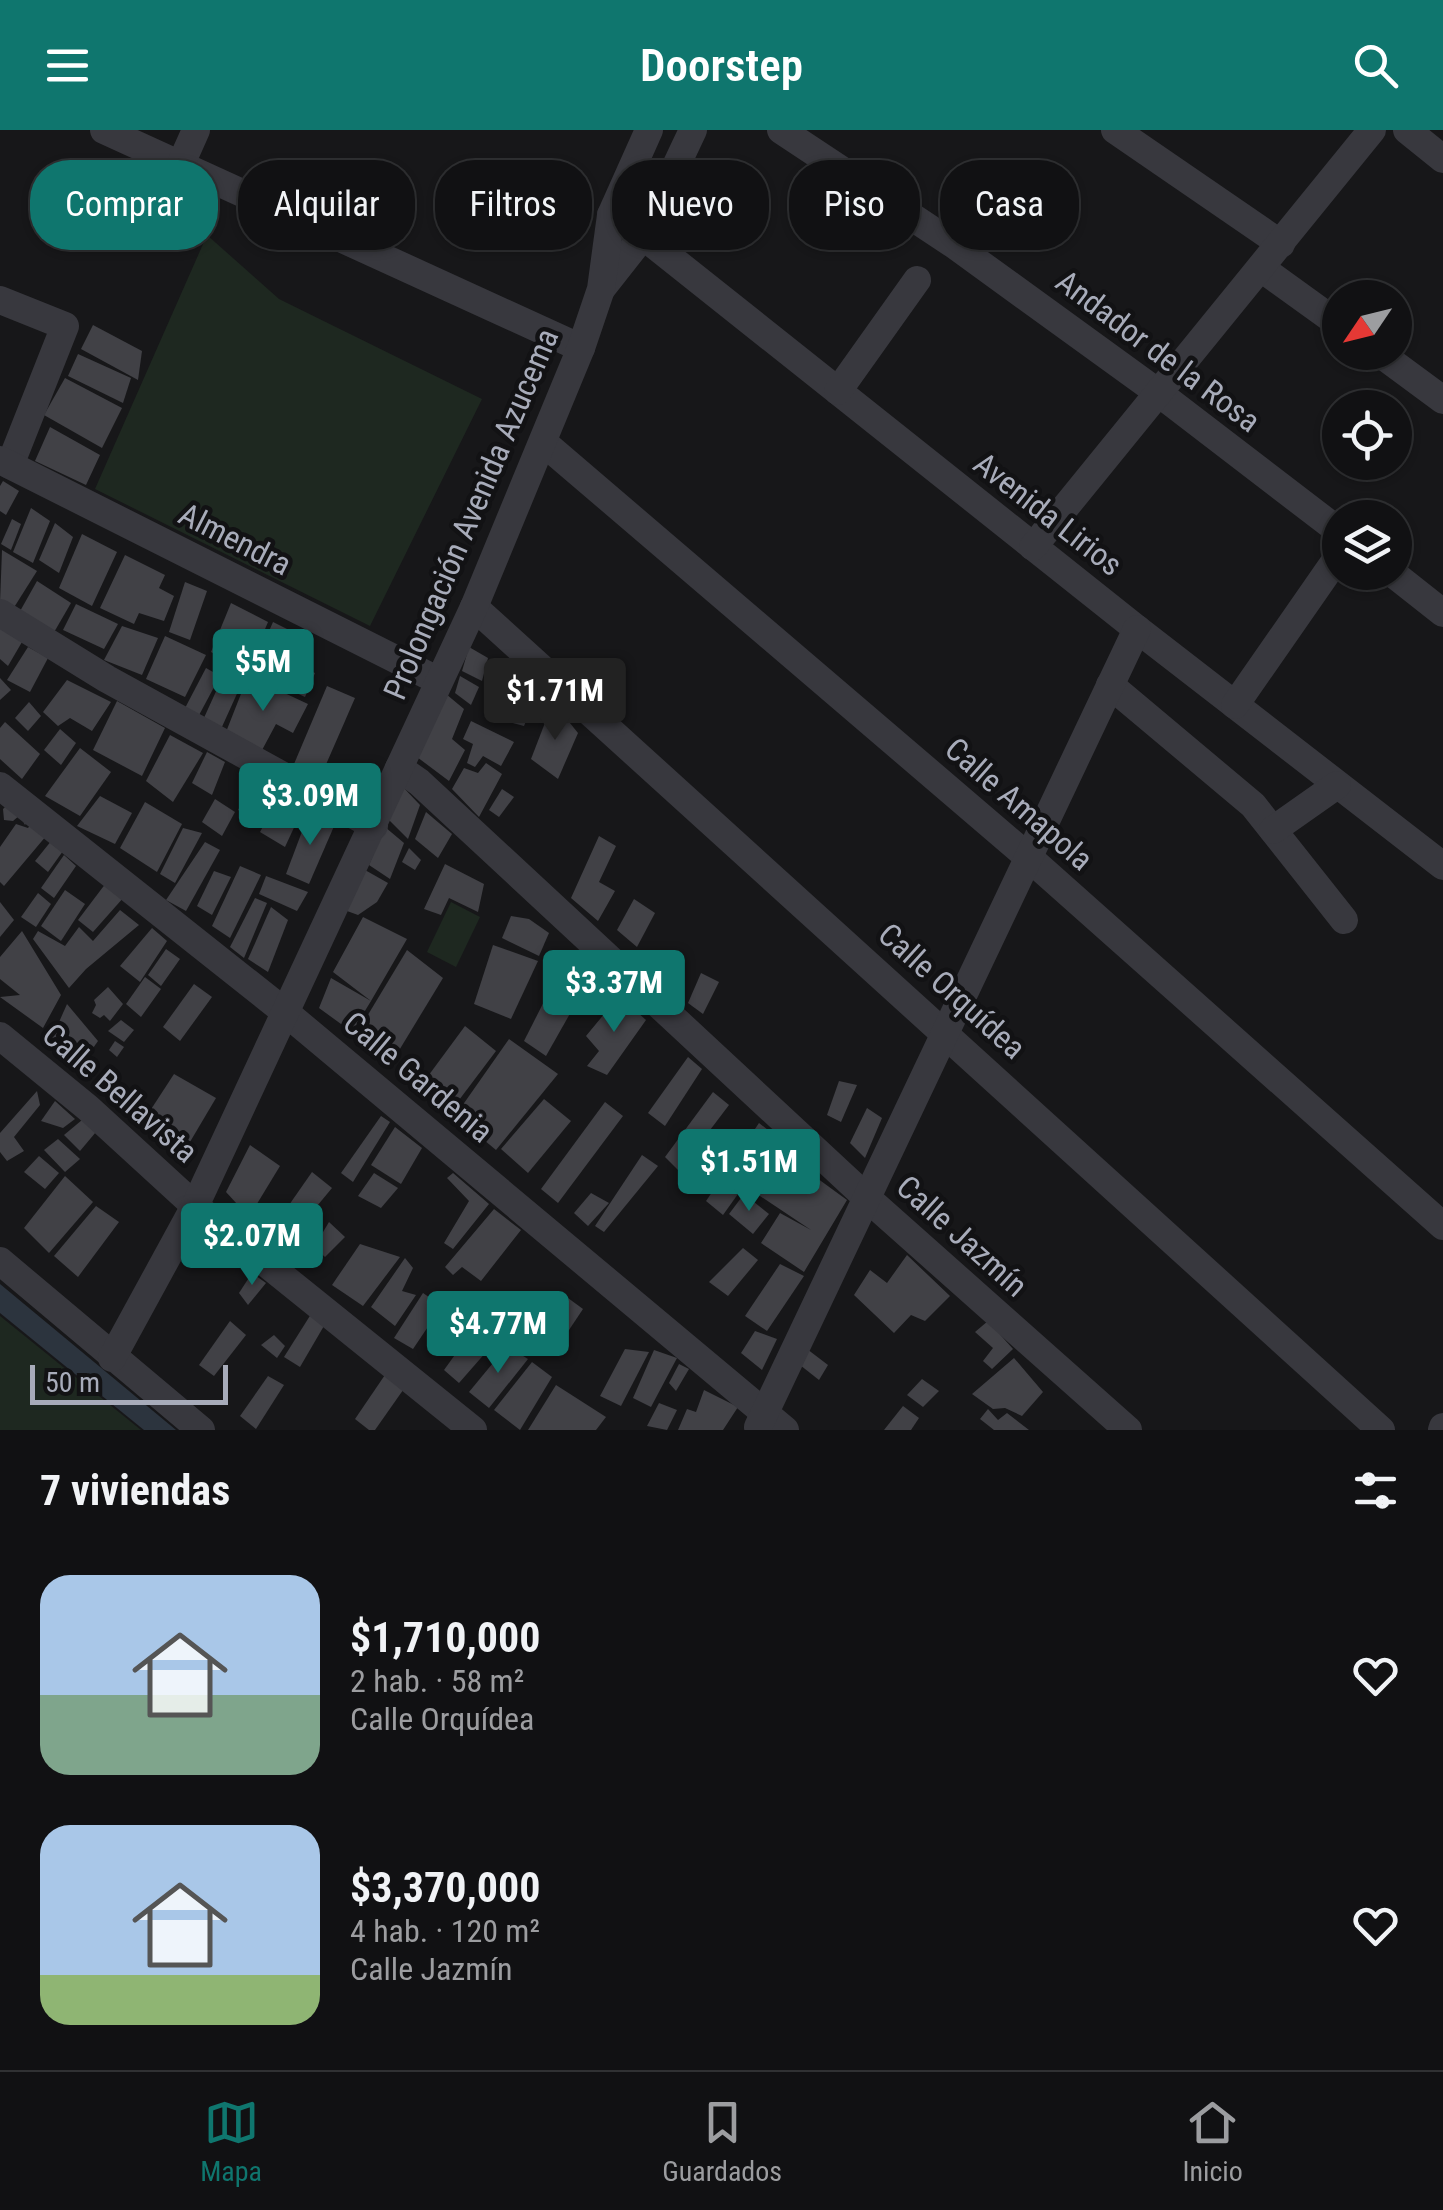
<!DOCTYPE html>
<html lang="es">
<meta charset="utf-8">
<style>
:root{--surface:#111113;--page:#1e1f21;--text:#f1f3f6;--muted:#9c9da0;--line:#303133;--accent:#0f766e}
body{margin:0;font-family:"Roboto Condensed",sans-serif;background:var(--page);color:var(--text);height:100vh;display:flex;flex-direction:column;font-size:38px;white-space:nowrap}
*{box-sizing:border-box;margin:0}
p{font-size:32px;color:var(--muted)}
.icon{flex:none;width:55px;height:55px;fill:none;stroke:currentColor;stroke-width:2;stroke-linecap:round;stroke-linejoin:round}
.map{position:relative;height:1300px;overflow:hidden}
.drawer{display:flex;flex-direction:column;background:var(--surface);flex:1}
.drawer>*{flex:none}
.guide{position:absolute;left:30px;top:30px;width:1385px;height:90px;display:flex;gap:20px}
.needle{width:65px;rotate:235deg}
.fabs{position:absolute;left:1322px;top:150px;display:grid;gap:20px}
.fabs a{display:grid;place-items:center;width:90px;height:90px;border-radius:50%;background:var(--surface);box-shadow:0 2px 8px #0004,0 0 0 2px var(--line);font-size:50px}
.scale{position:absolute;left:30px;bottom:25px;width:198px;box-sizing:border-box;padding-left:10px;border:5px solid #a8acba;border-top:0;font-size:28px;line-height:35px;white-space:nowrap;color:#a8acba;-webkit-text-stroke:8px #121214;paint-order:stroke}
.price{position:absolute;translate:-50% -85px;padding:0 22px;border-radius:10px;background:var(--accent);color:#fff;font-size:32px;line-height:65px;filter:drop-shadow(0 2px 5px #0008)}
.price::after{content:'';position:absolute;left:50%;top:60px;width:30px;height:22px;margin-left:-15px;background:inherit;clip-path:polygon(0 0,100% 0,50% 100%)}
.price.current{background:#222;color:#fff}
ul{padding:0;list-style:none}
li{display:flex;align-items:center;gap:30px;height:250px;padding:0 40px}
li span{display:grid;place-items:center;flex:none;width:280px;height:200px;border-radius:30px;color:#555}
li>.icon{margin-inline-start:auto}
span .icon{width:120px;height:120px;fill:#fffc;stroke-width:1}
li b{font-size:42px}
h2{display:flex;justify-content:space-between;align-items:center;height:120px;padding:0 40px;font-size:42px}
.chip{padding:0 35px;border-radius:40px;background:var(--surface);box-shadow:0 2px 8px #0004,0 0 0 2px var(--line);font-size:35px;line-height:90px}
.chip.current{background:var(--accent);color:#fff}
header{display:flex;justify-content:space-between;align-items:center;height:130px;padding:0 40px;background:var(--accent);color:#fff;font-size:45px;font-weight:600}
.tab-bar{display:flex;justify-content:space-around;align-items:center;height:140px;border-top:2px solid var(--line);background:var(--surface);font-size:28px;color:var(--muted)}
.tab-bar a{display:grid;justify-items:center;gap:5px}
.tab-bar .current{color:var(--accent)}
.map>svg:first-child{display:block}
</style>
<header><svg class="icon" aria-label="menu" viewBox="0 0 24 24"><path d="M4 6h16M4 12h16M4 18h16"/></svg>Doorstep<svg class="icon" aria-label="search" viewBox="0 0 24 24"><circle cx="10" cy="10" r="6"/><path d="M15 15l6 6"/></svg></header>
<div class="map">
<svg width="1443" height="1300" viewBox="0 0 1443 1300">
<rect width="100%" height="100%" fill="#171719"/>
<!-- green -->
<g fill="#1e2820">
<polygon points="207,105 279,169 482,269 370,496 95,359"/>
<polygon points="451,772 480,787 456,837 427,822"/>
<polygon points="0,1186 141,1300 0,1300"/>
</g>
<!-- water -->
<polygon fill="#2c343e" points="0,1154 176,1300 144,1300 0,1183"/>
<!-- building -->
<g fill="#414146">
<polygon points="93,195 142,221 138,250 81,219"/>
<polygon points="78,224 131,248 123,273 68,246"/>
<polygon points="65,248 122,278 102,318 44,285"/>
<polygon points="50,297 100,325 86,355 35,331"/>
<polygon points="3,351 19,361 6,385 0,381 0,356"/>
<polygon points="31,378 50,391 33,433 13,422"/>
<polygon points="12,389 21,394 11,420 1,414"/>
<polygon points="55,393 73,407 59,443 39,430"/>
<polygon points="82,404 117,422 92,476 59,458"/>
<polygon points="2,420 37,441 13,479 0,473"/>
<polygon points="125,425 165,445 159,458 174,466 164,491 139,483 134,494 100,478"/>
<polygon points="37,451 71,473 53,504 19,483"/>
<polygon points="185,452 207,461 190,510 169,502"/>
<polygon points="231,473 268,492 247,542 211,522"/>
<polygon points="76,474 118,494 104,519 63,500"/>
<polygon points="273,492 313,512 305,534 263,515"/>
<polygon points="122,496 158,508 142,545 104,530"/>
<polygon points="0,498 22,512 8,536 0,529"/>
<polygon points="165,506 206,525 185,567 146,549"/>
<polygon points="28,517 48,528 30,562 7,550"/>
<polygon points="469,517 488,528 482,551 462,541"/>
<polygon points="266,522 315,543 305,567 256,544"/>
<polygon points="228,535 245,546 221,599 203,590"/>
<polygon points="206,538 220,546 198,587 184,580"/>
<polygon points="525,545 541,556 524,596 505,591"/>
<polygon points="248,546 308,574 293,603 276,594 261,622 226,602"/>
<polygon points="460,546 479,557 471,575 455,563"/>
<polygon points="0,548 11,560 0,570"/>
<polygon points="67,550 111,572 92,601 70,588 58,596 43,582"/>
<polygon points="327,556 355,568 321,646 294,634"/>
<polygon points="446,564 464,579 452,609 465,620 449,651 417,627"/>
<polygon points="117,571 165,598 142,646 93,620"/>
<polygon points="29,572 41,586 28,601 15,588"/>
<polygon points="553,572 578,603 558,649 531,629"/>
<polygon points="471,591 514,612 501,636 483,626 475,637 467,633 473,614 463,609"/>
<polygon points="5,592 40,624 22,649 0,629 0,598"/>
<polygon points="60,599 76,613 61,635 44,620"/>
<polygon points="170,605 203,623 173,672 146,651"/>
<polygon points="80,618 111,642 80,686 45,666"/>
<polygon points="207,622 225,632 212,665 192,653"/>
<polygon points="486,633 502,644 479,687 452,659 464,638 478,643"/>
<polygon points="252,654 275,665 260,692 238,680"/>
<polygon points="400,654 420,675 408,709 387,688"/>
<polygon points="502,659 514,667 499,687 489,680"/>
<polygon points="280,665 304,676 285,717 260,702"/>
<polygon points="100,666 132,683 115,714 77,696"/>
<polygon points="13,669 32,683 25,695 20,685 13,691 4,690 3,679"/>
<polygon points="215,669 235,682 222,706 202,692"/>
<polygon points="145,672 182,694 157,742 120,718"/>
<polygon points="426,682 452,704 438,728 415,709"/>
<polygon points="309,683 335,694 309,754 286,744"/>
<polygon points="36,688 52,699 4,756 0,752 0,717 16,694 28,698"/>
<polygon points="385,697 404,713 390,749 369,735"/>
<polygon points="183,698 202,703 175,753 160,744"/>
<polygon points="599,706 616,716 599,752 615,761 598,791 571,768"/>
<polygon points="52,710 63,721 48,742 35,731"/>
<polygon points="205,712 220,720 186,781 166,770"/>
<polygon points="409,718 421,730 415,740 402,732"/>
<polygon points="64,725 76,736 54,768 41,758"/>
<polygon points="445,734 484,754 478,782 449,768 441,785 424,779"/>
<polygon points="240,736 261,745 230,808 212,796"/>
<polygon points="365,740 388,753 377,772 358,785 347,781"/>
<polygon points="214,741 231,747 212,785 197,776"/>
<polygon points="266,746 308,762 297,781 259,764"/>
<polygon points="106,753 124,767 93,802 78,790"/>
<polygon points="65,760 85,774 61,811 41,796"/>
<polygon points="38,763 51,774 36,797 21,787"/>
<polygon points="255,768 267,773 244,828 230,817"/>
<polygon points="634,769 655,783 637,817 617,800"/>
<polygon points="0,772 14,790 0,807"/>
<polygon points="271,777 288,790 268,842 248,829"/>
<polygon points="120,780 139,795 86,839 69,858 33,809 38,801 65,816 79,797 93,811"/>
<polygon points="511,786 529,789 549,803 539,826 502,808"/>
<polygon points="363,787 407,809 371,871 352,902 319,878 331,848 371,871 333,842"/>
<polygon points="152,798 167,811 140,852 120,836"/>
<polygon points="22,801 61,865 43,898 0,867 20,865 0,849 0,827"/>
<polygon points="493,815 538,831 511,889 474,874"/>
<polygon points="166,819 180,829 161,856 148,845"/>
<polygon points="407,820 443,848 392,932 357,903"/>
<polygon points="561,838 589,850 546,926 524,911"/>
<polygon points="701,843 719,852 703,884 688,873"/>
<polygon points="145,847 161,859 141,887 126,874"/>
<polygon points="194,854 212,867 180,911 163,897"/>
<polygon points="108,857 123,874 110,891 104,885 100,888 92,883 96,875 94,870"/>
<polygon points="619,866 646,890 607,945 587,936 599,921 586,906"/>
<polygon points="67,874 98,911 84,931 52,908"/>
<polygon points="121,890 134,900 124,912 108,901"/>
<polygon points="465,896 496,921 450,982 420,957"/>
<polygon points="509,909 558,944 496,1020 455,986"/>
<polygon points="115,911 124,917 117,927 109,920"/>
<polygon points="688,927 702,939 665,996 648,983"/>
<polygon points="174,944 216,968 187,1017 146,987"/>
<polygon points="839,951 857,955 841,992 827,985"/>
<polygon points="37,961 40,975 14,1007 24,1021 7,1031 0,1022 0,1003"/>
<polygon points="713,962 729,975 679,1041 665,1027"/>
<polygon points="544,969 571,991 528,1043 501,1019"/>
<polygon points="55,971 75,989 63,998 41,991"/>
<polygon points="605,972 623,986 558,1073 541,1059"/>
<polygon points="867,978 882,988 865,1028 850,1013"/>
<polygon points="88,985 101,996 80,1021 64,1005"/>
<polygon points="381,986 390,992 353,1052 341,1043"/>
<polygon points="759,993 778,1008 723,1085 706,1071"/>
<polygon points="395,997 422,1018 401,1054 371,1035"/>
<polygon points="58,1009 80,1029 65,1042 44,1020"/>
<polygon points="250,1015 280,1036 249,1087 226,1062"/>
<polygon points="784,1024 847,1070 804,1142 761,1113 780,1083 811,1100 757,1064"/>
<polygon points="642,1025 658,1036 604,1102 595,1096"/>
<polygon points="39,1026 59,1043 45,1059 24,1042"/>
<polygon points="312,1042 332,1058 288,1111 273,1098"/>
<polygon points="374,1043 398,1058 381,1078 358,1066"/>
<polygon points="453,1043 489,1074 453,1119 444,1113 469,1071 447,1048"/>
<polygon points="65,1046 93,1072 49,1123 24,1098"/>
<polygon points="591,1063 609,1073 588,1096 574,1083"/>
<polygon points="744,1064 769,1084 753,1104 729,1084"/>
<polygon points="96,1076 119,1092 78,1147 54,1126"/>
<polygon points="494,1079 521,1100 481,1151 462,1137 453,1145 445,1137"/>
<polygon points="329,1092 345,1107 325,1127 314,1117"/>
<polygon points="360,1114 400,1127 363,1176 332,1155"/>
<polygon points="743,1118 758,1130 728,1166 709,1152"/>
<polygon points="907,1125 950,1166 925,1191 911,1185 894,1203 854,1165 870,1140 887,1153"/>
<polygon points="405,1128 413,1138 402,1161 416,1165 395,1196 371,1177"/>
<polygon points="780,1134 804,1146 767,1201 745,1186"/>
<polygon points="252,1143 266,1153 248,1175 239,1163"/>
<polygon points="423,1163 442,1176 413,1219 394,1208"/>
<polygon points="568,1168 583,1179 567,1203 552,1191"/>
<polygon points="313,1181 328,1189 300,1237 284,1227"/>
<polygon points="480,1190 501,1205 459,1253 444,1240"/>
<polygon points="230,1191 246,1205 214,1246 199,1235"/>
<polygon points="988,1191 1013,1219 992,1239 983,1231 993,1218 975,1202"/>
<polygon points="755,1201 777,1209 762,1240 741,1223"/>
<polygon points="274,1205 285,1216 277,1228 261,1215"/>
<polygon points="507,1216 528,1229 489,1278 469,1262"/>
<polygon points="625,1219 649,1222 621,1276 600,1266"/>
<polygon points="807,1219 828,1235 819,1250 800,1235"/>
<polygon points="654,1220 677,1228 651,1277 633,1268"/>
<polygon points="1014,1228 1043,1262 1022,1286 1005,1278 993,1279 972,1264"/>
<polygon points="532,1232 552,1247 520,1300 494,1280"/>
<polygon points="679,1234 689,1239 676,1261 669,1253"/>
<polygon points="389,1239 408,1253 375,1300 369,1300 355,1289"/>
<polygon points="268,1246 284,1255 256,1299 240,1286"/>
<polygon points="922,1249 939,1261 923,1277 907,1265"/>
<polygon points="556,1255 606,1287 596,1300 528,1300"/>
<polygon points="704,1260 738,1277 723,1300 678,1300 687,1279 696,1282"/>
<polygon points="659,1273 677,1280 667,1300 647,1296"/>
<polygon points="903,1276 919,1288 911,1300 884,1300"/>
<polygon points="988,1279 998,1290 1007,1283 1029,1300 994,1300 980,1289"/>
</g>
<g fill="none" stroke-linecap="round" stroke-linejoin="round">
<!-- minor -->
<g stroke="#38383e" stroke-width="28">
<polyline points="104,0 581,218"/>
<polyline points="781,0 953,114 1160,264 1340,402"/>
<polyline points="1115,0 1281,114"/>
<polyline points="1407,0 1443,29"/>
<polyline points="180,36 196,0"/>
<polyline points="611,85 643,106 1137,499 1443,736"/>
<polyline points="1261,138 1340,195"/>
<polyline points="602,158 643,106 693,0"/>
<polyline points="0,170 65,196 10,335"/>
<polyline points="1378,222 1443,270"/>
<polyline points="838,261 917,150"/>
<polyline points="544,313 1027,726 1443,1096"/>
<polyline points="0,330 439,551"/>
<polyline points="1033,417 1372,0"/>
<polyline points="1391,442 1443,483"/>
<polyline points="474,477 1381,1300"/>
<polyline points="0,483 107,549 374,696"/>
<polyline points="1110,555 1253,675 1344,790"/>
<polyline points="1235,575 1340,424"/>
<polyline points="399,638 419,652 867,1068 1128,1300"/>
<polyline points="0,656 285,882 785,1300"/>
<polyline points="1273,700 1337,655"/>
<polyline points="0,906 88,978 195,1076 473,1300"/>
<polyline points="0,1131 201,1300"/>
<polyline points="112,1228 195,1076 474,477 581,218 601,159 611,85 649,0"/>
<polyline points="758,1297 1137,499"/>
<polyline points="1442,1300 1443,1297"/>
</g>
</g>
<g text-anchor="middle" stroke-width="9" stroke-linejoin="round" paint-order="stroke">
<!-- street labels -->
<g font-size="32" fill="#a8acba" stroke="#121214">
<text transform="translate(1158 221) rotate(37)" y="11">Andador de la Rosa</text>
<text transform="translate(471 384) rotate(-67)" y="11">Prolongación Avenida Azucema</text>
<text transform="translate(1048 384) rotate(38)" y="11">Avenida Lirios</text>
<text transform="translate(235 409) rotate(27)" y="11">Almendra</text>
<text transform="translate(1019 674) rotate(41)" y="11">Calle Amapola</text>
<text transform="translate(952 861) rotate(42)" y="11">Calle Orquídea</text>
<text transform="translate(418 947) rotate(40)" y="11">Calle Gardenia</text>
<text transform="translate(120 963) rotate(41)" y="11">Calle Bellavista</text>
<text transform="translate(962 1106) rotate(42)" y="11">Calle Jazmín</text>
</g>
</g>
</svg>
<div class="fabs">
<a><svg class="needle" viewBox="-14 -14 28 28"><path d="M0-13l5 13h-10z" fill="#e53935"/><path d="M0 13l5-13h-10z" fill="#9c9da0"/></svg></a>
<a><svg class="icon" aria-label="locate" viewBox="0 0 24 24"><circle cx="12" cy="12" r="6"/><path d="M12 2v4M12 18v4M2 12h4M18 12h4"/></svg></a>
<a><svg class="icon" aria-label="layers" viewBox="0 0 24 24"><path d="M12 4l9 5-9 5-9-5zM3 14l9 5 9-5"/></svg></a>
</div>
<div class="scale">50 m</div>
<b class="price" style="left:263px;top:584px">$5M</b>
<b class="price current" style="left:555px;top:613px">$1.71M</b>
<b class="price" style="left:310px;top:718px">$3.09M</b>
<b class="price" style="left:614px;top:905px">$3.37M</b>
<b class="price" style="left:749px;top:1084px">$1.51M</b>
<b class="price" style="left:252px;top:1158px">$2.07M</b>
<b class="price" style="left:498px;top:1246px">$4.77M</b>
<div class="guide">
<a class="chip current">Comprar</a>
<a class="chip">Alquilar</a>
<a class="chip">Filtros</a>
<a class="chip">Nuevo</a>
<a class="chip">Piso</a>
<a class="chip">Casa</a>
</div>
</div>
<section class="drawer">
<h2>7 viviendas<svg class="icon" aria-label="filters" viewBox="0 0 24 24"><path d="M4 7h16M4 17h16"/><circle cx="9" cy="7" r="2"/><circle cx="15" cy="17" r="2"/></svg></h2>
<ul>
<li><span style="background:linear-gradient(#a9c7e8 60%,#7fa58c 0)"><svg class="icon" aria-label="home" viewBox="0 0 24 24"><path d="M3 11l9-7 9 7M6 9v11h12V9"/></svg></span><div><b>$1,710,000</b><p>2 hab. · 58 m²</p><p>Calle Orquídea</p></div><svg class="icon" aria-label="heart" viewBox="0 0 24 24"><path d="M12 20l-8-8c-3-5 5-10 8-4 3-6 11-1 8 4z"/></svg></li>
<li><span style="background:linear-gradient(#a9c7e8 75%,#8fb573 0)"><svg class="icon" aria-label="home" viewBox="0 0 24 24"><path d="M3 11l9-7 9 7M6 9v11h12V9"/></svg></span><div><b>$3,370,000</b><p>4 hab. · 120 m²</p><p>Calle Jazmín</p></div><svg class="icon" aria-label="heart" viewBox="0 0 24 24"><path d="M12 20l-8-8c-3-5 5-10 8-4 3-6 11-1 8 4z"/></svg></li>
</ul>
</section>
<nav class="tab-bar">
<a class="current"><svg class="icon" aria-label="map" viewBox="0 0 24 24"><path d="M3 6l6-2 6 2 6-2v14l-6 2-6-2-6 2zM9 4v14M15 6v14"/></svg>Mapa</a>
<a><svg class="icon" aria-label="saved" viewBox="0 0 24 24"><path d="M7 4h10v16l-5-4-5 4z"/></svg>Guardados</a>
<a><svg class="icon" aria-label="home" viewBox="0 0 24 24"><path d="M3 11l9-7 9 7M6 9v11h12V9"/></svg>Inicio</a>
</nav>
